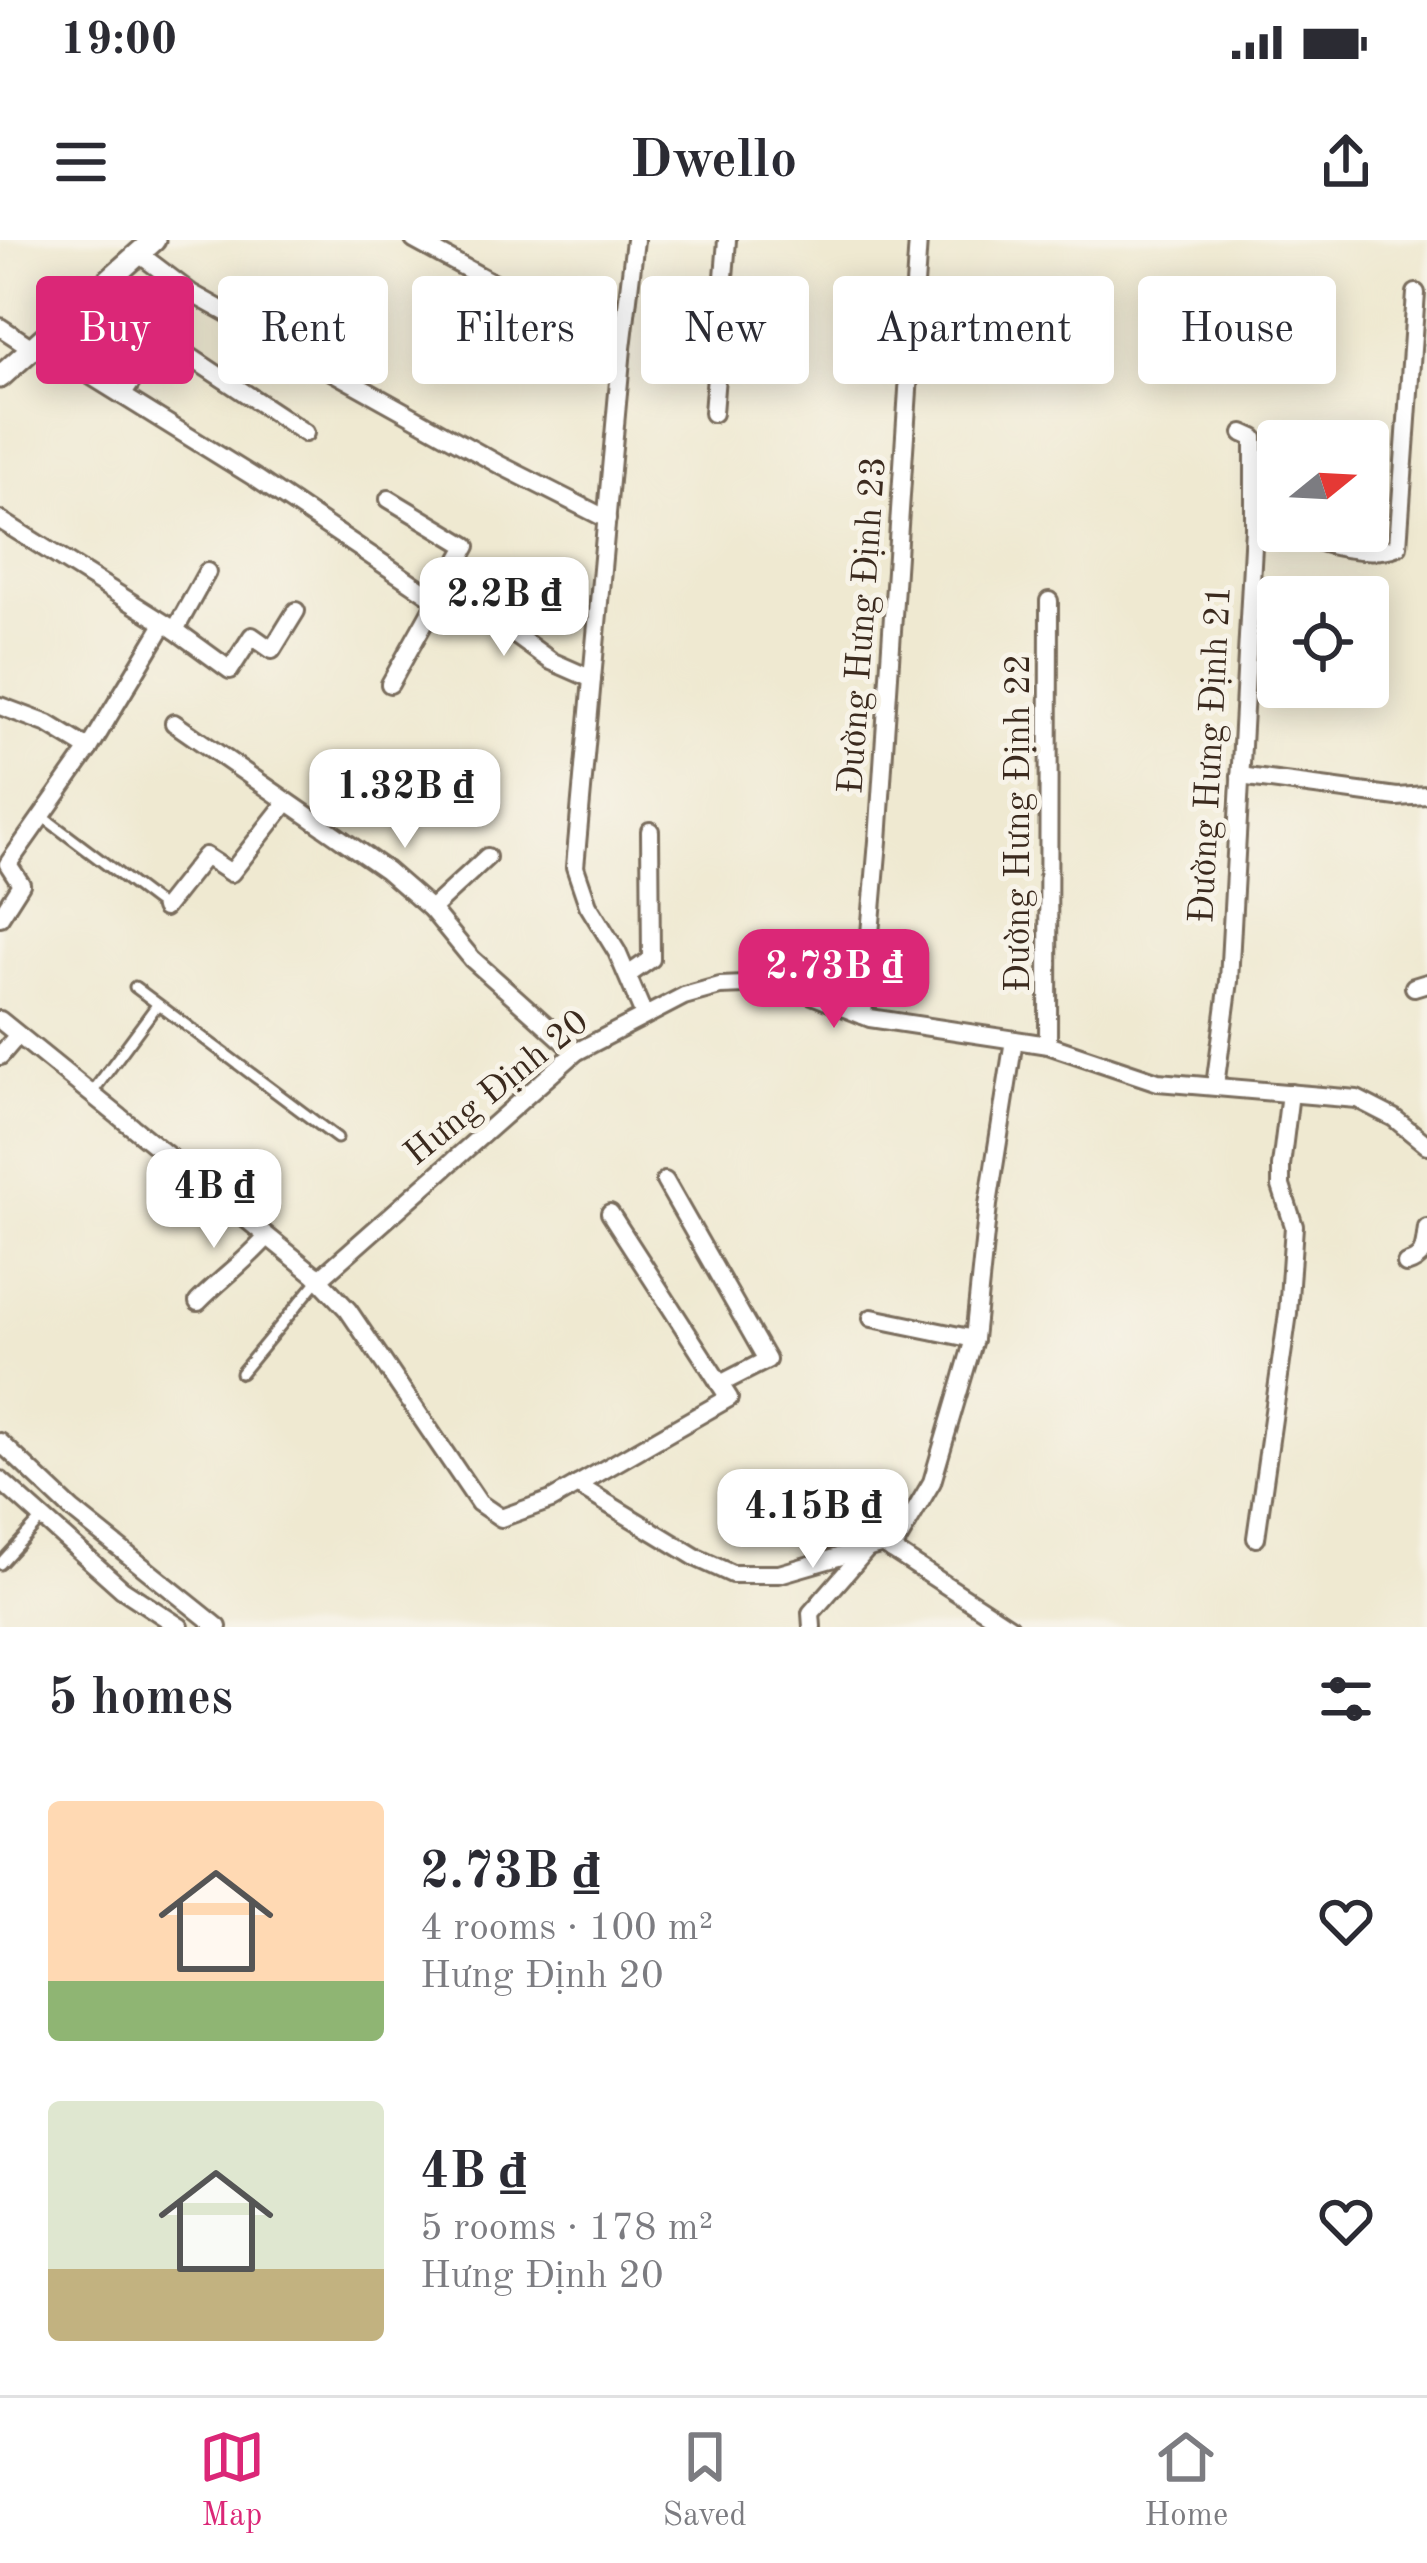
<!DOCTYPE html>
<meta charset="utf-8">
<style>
:root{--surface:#fff;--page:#f7f7f7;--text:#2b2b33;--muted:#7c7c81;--line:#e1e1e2;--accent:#db2777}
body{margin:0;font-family:"Old Standard TT",serif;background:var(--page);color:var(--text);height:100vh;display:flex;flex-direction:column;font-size:45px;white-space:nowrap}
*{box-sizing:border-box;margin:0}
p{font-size:39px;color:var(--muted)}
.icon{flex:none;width:66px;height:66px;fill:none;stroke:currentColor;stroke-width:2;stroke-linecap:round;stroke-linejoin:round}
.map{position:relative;height:1387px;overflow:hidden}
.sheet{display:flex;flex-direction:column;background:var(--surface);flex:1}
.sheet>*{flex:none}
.banner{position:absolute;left:36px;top:36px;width:1356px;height:108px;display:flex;gap:24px}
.needle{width:78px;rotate:72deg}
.controls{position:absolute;left:1257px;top:180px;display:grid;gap:24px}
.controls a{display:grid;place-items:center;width:132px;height:132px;border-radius:12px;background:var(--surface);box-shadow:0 6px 30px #0003;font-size:60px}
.price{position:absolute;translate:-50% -102px;padding:0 27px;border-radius:24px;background:#fff;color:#222;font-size:39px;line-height:78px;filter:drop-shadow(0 3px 6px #0008)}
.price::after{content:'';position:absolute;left:50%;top:72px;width:36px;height:27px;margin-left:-18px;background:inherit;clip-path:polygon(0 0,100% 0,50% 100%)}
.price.selected{background:var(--accent);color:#fff}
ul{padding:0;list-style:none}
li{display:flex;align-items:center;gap:36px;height:300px;padding:0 48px}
li span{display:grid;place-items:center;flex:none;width:336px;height:240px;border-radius:12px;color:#555}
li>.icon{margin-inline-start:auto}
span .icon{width:144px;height:144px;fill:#fffc;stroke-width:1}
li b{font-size:51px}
h2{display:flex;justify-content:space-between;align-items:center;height:144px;padding:0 48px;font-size:51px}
.chip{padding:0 42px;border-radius:12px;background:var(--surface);box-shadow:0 6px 30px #0003;font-size:42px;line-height:108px}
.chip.selected{background:var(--accent);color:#fff}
.status{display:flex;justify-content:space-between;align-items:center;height:84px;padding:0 60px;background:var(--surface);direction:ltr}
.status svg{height:33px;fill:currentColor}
header{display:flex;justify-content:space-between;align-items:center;height:156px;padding:0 48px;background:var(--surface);font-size:54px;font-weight:800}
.menu{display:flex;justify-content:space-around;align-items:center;height:168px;border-top:3px solid var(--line);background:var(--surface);font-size:33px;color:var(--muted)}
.menu a{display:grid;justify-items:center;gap:6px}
.menu .selected{color:var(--accent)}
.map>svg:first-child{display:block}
</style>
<div class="status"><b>19:00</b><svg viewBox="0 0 49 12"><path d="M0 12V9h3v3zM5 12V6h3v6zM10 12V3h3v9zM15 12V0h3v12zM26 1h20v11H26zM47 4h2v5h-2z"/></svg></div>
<header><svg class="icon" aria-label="menu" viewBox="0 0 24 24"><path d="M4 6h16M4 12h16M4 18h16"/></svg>Dwello<svg class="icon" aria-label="share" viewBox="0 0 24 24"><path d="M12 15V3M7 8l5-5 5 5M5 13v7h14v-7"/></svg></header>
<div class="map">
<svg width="1427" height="1387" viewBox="0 0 1427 1387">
<rect width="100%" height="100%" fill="#f7f3e8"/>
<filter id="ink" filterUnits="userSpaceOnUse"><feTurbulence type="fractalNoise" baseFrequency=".00833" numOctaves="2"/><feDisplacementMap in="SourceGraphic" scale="24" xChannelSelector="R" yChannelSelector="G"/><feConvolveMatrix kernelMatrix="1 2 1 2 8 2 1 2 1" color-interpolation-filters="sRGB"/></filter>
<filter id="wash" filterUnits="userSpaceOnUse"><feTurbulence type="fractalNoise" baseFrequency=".004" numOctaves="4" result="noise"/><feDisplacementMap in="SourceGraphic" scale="48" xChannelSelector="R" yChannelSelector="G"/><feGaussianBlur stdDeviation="2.7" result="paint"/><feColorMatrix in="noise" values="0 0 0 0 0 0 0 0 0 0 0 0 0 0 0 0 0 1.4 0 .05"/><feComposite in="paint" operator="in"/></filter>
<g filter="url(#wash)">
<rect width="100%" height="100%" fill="#efe9d1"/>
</g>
<g filter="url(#ink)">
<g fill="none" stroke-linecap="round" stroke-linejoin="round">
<defs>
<g id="service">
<polyline points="42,576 164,668"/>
<polyline points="135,747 337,898"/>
<polyline points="91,854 157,765"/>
<polyline points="241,1133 319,1039"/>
<polyline points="0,1324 42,1278"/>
</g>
<g id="minor">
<polyline points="414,0 574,87 622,108"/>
<polyline points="635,0 622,108 575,627 588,665 617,712 644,775"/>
<polyline points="138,13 191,53 500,225 607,279"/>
<polyline points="0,87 32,108"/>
<polyline points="38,103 257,239 437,360"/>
<polyline points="123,154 162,98 305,193"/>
<polyline points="713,173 727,0"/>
<polyline points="389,259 467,306 390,444"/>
<polyline points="0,280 175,390 230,430 252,396 272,410 296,371"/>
<polyline points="1254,288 1278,288"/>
<path d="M1297 291C1320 306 1372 317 1398 306L1416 53"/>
<polyline points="446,345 551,421 592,439"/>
<polyline points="175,390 207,332"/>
<polyline points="0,466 48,484 89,509"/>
<polyline points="174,483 386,630 431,669 472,719 576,812"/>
<polyline points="1240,536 1397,557 1427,555"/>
<polyline points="164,668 205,616 231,633 286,563"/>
<polyline points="431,669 487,617"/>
<polyline points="0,677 21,644 8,624 89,509 164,384"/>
<polyline points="628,735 651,719 650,591"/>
<polyline points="1414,747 1427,743"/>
<polyline points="863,775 878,601 918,0"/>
<polyline points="0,780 314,1034 348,1070 479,1263 501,1278 551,1260 729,1158 610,973"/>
<polyline points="1048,805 1049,361"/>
<polyline points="0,816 18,795"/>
<polyline points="1215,846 1229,741 1254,288 1254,198 1243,193"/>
<polyline points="665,941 767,1120 720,1144"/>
<path d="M1406 1024C1426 1018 1424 1007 1427 988"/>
<polyline points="319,1039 576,812 684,756 720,746 772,744 797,749 870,778 1048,805 1158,842 1357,859 1394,878 1427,905"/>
<path d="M198 1062C222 1038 245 1022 267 997"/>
<polyline points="872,1078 974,1099"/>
<polyline points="0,1202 72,1270 218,1387"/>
<polyline points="0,1240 122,1349 180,1387"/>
<polyline points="577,1245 697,1318 732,1334 779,1334 883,1304 1010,1387"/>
<polyline points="1256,1298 1288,1073 1294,986 1281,946 1281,926 1290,853"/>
<polyline points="892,1310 932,1242 974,1099 988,965 1014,800"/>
<polyline points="812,1387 811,1373 867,1309"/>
</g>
<polyline id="tertiary" points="0,137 154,0"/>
</defs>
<!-- service casing -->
<use href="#service" stroke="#7a6d5d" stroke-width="15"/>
<!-- minor casing -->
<use href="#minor" stroke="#7a6d5d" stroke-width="22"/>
<!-- tertiary casing -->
<use href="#tertiary" stroke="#7a6d5d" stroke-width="27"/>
<!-- service -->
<use href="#service" stroke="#fff" stroke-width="9"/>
<!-- minor -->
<use href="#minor" stroke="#fff" stroke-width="16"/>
<!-- tertiary -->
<use href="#tertiary" stroke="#fff" stroke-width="21"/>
</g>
</g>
<g text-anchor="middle" stroke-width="10" stroke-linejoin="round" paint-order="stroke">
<!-- street labels -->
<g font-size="36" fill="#3b2a1e" stroke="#f7f3e8">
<text transform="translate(860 385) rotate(-86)" y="13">Đường Hưng Định 23</text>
<text transform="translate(1208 514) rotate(-87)" y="13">Đường Hưng Định 21</text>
<text transform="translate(1016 583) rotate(-90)" y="13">Đường Hưng Định 22</text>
<text transform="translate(495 846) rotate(-39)" y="13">Hưng Định 20</text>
</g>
</g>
</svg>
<div class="controls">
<a><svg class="needle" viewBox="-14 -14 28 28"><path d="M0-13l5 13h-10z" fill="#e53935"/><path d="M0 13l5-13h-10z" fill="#7c7c81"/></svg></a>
<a><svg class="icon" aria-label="locate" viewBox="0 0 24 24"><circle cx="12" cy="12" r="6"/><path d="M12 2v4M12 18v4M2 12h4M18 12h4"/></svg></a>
</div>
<b class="price" style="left:504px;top:419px">2.2B ₫</b>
<b class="price" style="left:405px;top:611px">1.32B ₫</b>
<b class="price selected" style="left:834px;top:791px">2.73B ₫</b>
<b class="price" style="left:214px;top:1011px">4B ₫</b>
<b class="price" style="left:813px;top:1331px">4.15B ₫</b>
<div class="banner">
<a class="chip selected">Buy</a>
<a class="chip">Rent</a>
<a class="chip">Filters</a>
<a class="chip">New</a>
<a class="chip">Apartment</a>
<a class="chip">House</a>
</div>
</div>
<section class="sheet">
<h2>5 homes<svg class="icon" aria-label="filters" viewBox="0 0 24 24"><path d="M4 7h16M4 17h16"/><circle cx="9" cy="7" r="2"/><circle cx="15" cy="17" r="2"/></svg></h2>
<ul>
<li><span style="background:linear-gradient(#ffd9b3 75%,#8fb573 0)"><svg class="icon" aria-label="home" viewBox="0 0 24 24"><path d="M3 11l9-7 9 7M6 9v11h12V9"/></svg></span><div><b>2.73B ₫</b><p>4 rooms · 100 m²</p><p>Hưng Định 20</p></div><svg class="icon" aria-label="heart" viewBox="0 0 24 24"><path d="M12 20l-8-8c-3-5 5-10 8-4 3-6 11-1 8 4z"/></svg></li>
<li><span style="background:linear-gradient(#dfe7d0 70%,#c2b280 0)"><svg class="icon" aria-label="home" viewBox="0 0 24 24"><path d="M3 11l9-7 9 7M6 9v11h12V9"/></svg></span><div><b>4B ₫</b><p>5 rooms · 178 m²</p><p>Hưng Định 20</p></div><svg class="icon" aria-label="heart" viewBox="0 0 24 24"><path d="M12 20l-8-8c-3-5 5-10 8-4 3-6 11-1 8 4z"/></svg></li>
</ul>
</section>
<nav class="menu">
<a class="selected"><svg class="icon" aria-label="map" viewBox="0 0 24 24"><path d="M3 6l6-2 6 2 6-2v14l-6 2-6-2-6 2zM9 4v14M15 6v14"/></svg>Map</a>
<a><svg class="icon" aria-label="saved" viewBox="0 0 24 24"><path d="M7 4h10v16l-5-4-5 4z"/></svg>Saved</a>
<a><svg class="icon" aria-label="home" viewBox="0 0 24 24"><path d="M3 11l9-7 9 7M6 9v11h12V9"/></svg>Home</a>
</nav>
